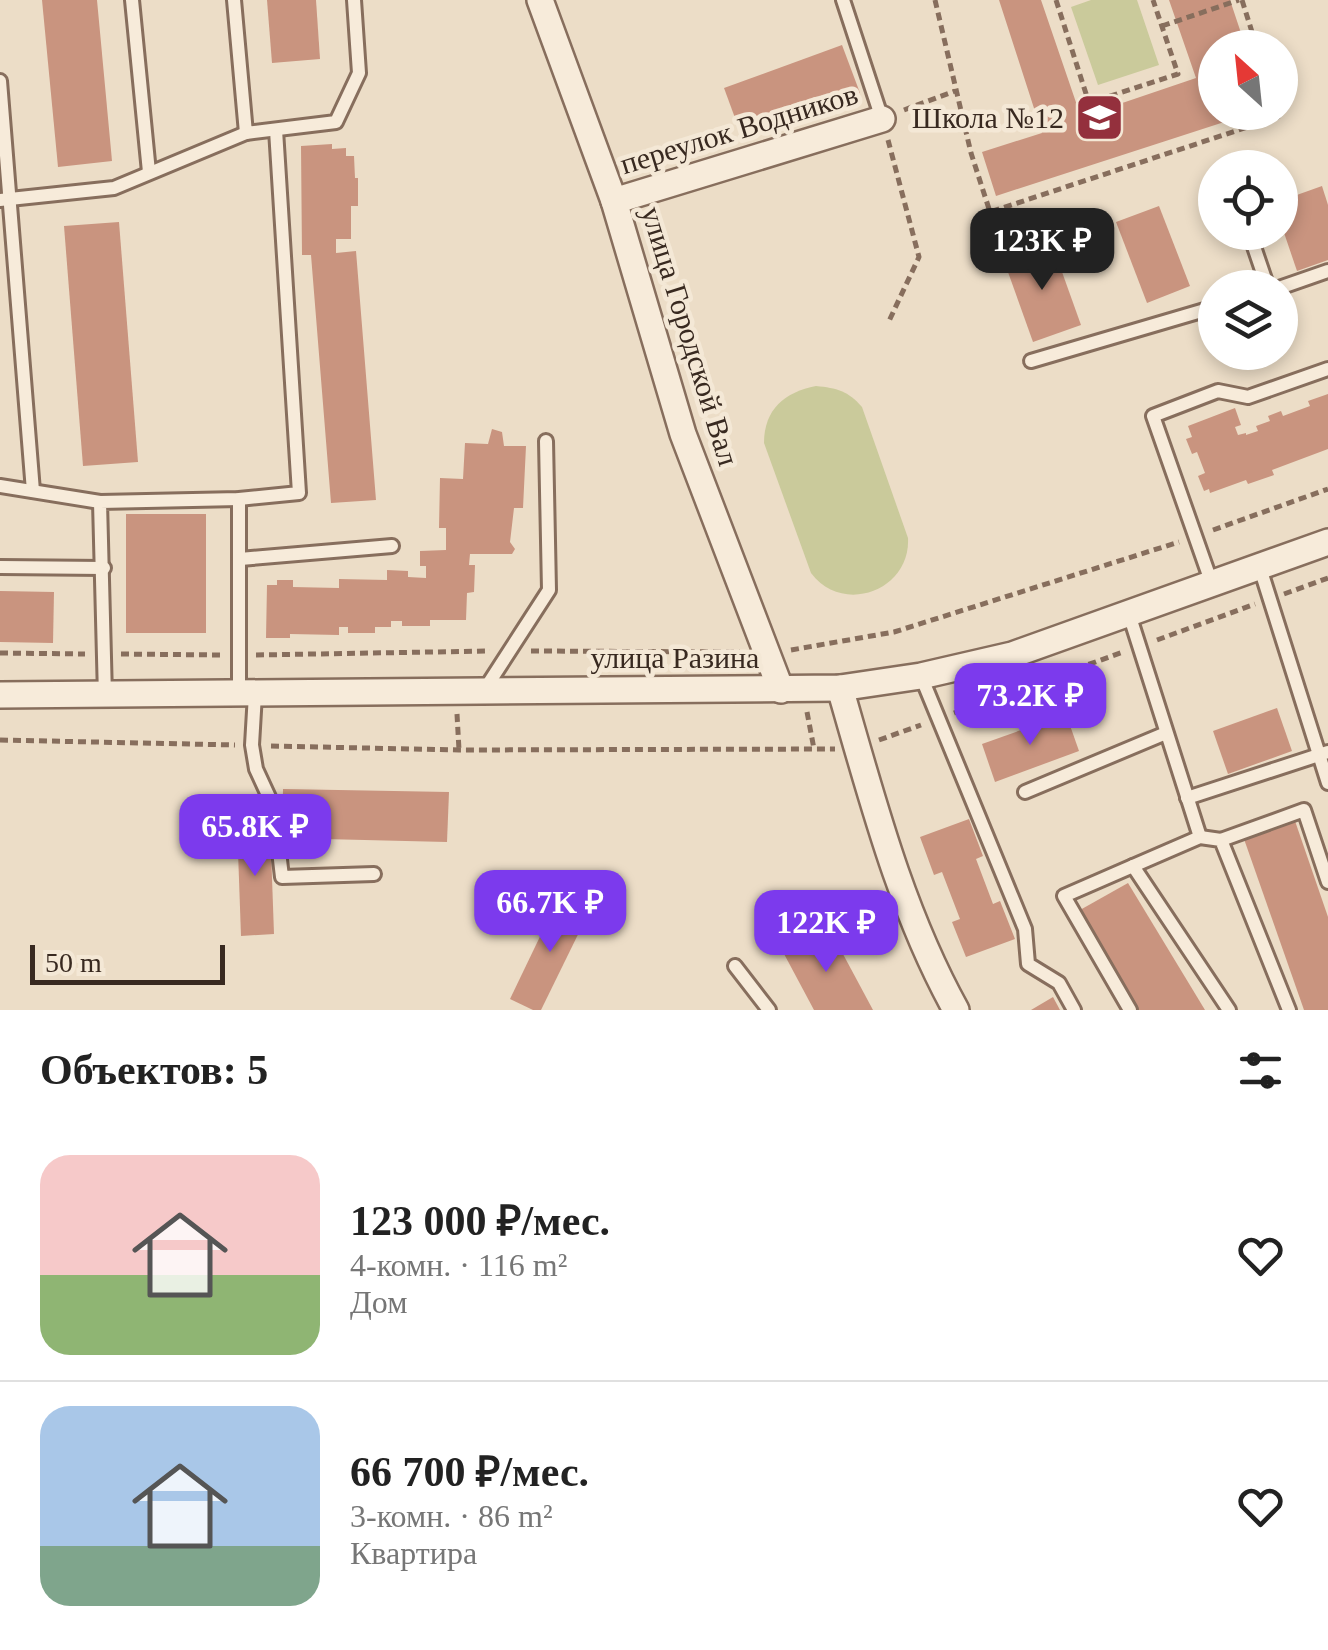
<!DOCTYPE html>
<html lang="ru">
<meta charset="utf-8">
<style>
:root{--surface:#fff;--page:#f6f6f6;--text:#222;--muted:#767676;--line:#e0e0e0;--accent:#7c3aed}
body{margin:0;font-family:"Times New Roman",serif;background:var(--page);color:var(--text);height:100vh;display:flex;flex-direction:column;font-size:38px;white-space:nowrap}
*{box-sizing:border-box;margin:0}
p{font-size:32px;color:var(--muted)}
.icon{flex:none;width:55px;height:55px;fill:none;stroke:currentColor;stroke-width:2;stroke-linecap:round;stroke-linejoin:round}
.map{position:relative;height:1010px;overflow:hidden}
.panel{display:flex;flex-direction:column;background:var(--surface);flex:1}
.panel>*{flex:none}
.needle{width:65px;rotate:333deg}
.tools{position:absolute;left:1198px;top:30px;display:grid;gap:20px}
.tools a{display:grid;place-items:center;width:100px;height:100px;border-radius:50%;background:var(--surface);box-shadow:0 5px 15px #0003;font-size:50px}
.scale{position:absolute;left:30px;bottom:25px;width:195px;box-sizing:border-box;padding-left:10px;border:5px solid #382920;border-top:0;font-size:28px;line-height:35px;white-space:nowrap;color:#382920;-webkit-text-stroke:8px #f4e8d6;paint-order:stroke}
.price{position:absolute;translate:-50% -85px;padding:0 22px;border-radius:20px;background:var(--accent);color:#fff;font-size:32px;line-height:65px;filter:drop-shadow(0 2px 5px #0008)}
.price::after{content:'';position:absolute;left:50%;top:60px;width:30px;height:22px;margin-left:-15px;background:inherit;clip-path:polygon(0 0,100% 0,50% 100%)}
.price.on{background:#222;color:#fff}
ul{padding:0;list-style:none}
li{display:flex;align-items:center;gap:30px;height:250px;padding:0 40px}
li+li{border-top:2px solid var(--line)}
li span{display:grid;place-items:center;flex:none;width:280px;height:200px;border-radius:30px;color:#555}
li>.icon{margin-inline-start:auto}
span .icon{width:120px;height:120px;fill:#fffc;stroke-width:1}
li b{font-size:42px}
h2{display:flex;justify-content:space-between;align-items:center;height:120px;padding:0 40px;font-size:42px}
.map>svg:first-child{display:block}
</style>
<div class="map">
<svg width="1328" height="1010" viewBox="0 0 1328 1010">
<rect width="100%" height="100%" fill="#ecddc7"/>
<!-- green -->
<g fill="#caca9b">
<polygon points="1091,0 1137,0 1159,65 1098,85 1071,7"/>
<path d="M816 386C837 388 848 391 862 407L908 538C911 590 843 616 811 573L764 443C764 409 785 392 816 386Z"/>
</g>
<!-- building -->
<g fill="#c9947f">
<polygon points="42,0 97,0 112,161 58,167"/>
<polygon points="267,0 316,0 320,59 272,63"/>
<polygon points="999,0 1041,0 1081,117 1196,78 1169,0 1230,0 1246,48 1215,48 1215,112 1252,113 996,196 982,152 1042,133"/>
<polygon points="842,45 860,93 742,137 724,88"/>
<polygon points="332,144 332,149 346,148 346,156 354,156 355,178 358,178 358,206 351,206 351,239 336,239 336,253 356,251 376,500 331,503 311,255 302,255 301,146"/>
<polygon points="1322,186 1328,205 1328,260 1297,271 1280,221 1280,201"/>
<polygon points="1159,206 1190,286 1147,303 1116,222"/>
<polygon points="119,222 138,462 83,466 64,226"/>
<polygon points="1052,244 1081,325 1033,342 1004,261"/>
<polygon points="1328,394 1328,449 1272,470 1274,475 1248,484 1246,480 1210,493 1209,489 1204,491 1198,476 1205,473 1197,452 1192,454 1186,439 1192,437 1188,426 1235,408 1241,425 1235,427 1238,435 1246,433 1246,435 1258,431 1256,426 1270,421 1268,416 1281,411 1283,416 1310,406 1308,401"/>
<polygon points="492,429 502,432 504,446 526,446 523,508 514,508 510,542 515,549 512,554 470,554 469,565 475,565 474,592 467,593 466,620 430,620 430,626 402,626 402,621 391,621 391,627 375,627 375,633 348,633 348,627 339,627 339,635 290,634 290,638 266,638 267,585 277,585 277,580 293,580 293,587 339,588 339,579 387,580 387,570 408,571 408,577 426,578 426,566 420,566 420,551 446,550 446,528 439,528 440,478 463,479 465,443 488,444"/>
<rect x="126" y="514" width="80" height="119"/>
<polygon points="0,591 54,592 53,643 0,642"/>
<polygon points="1277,708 1292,751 1228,774 1213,731"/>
<polygon points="1066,714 1079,751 995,782 982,744"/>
<polygon points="283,789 449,792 447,842 282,838"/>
<polygon points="969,819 983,856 976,859 993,904 1000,901 1015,939 966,957 952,922 960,919 942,872 934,875 920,837"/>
<polygon points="1295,821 1328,917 1328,1010 1304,1010 1244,839"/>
<polygon points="270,822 274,934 241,936 237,823"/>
<polygon points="1128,883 1205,1010 1139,1010 1080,910"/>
<polygon points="559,897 589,912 541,1010 533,1010 510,999"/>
<polygon points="829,928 873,1010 814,1010 783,952"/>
<polygon points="1053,997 1060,1010 1031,1010"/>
</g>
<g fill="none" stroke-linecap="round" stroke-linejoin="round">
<defs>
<g id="lane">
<polyline points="132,0 149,172"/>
<polyline points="234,0 246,133 336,122 359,73 354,0"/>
<polyline points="843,0 882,119"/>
<polyline points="0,81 33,491"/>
<polyline points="0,200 114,188 246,133"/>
<polyline points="1249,232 1268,288"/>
<polyline points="1279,288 1328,271"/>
<polyline points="1031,361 1215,307"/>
<polyline points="0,486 100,502"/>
<polyline points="239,499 239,695"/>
<polyline points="240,559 392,546"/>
<polyline points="0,567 104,568"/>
<polyline points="1260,568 1328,783"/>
<polyline points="1212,584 1153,416 1218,391 1248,397 1328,369"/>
<polyline points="1129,614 1200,837"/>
<polyline points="921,676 1025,929 1028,964 1059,983 1074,1010"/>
<polyline points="485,689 549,590 546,441"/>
<polyline points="255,694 252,745 256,769 274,808 282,877 374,874"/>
<polyline points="105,696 100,502 239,499 299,493 276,130"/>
<polyline points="1025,792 1166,733"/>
<polyline points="1187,798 1328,752"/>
<polyline points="1221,840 1304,810 1328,882"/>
<polyline points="735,966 769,1010"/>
<polyline points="1130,1010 1064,896 1133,866"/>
<polyline points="1229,1010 1133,866 1200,837 1221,840 1289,1010"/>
</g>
<g id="street">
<polyline points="540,0 614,201 683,434 781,690"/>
<polyline points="614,201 882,119"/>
<path d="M840 688C872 798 900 909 956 1010"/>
<polyline points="0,695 840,688 921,676 1012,655 1328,542"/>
</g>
</defs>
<!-- lane casing -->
<use href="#lane" stroke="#876e5d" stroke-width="18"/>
<!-- street casing -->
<use href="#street" stroke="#876e5d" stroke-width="30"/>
<!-- path -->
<g stroke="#876e5d" stroke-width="5" stroke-dasharray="8 5" stroke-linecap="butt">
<polyline points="935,0 971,153 990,212 1278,117 1277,112"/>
<polyline points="1056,0 1089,103 1178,74 1153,0"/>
<polyline points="1242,0 1257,48"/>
<polyline points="1162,26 1239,0"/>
<polyline points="904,110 955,91"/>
<polyline points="888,140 919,257 889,321"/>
<polyline points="1213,530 1328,489"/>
<polyline points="1284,594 1328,578"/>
<polyline points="1157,640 1255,604"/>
<polyline points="791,650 894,632 1179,542"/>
<polyline points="531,651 740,652"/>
<polyline points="0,653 85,654"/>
<polyline points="121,654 220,655"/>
<polyline points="256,655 490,651"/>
<polyline points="807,712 814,749"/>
<polyline points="954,713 1123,652"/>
<polyline points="457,714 459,750"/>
<polyline points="0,740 235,745"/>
<polyline points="879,740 921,725"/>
<polyline points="271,746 459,750 835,749"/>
</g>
<!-- lane -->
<use href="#lane" stroke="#f7ebda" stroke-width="12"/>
<!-- street -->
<use href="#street" stroke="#f7ebda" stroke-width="25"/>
</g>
<!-- icons -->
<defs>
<symbol id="school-square" viewBox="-11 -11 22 22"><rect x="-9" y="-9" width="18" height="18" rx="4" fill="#94303d" stroke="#f4e8d6"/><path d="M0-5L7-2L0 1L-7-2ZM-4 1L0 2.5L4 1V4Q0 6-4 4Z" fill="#fff"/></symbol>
</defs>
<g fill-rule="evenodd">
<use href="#school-square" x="1072" y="90" width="55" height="55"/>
</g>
<g text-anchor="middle" stroke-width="9" stroke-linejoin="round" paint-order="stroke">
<!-- poi labels -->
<g font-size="30" fill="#382920" stroke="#f4e8d6" text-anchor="end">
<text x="1064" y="128">Школа №12</text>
</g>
<!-- street labels -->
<g font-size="30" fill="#382920" stroke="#f4e8d6">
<text transform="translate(739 129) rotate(-17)" y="10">переулок Водников</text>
<text transform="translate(690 336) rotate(73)" y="10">улица Городской Вал</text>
<text x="675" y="668">улица Разина</text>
</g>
</g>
</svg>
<div class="tools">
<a><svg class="needle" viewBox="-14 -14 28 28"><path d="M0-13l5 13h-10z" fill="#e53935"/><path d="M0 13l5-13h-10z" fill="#767676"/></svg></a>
<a><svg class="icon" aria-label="locate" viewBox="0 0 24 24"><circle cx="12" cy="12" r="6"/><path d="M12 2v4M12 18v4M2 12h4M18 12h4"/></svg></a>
<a><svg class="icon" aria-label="layers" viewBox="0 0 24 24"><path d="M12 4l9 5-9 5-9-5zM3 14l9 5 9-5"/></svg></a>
</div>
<div class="scale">50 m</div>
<b class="price on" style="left:1042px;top:293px">123K ₽</b>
<b class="price" style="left:1030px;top:748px">73.2K ₽</b>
<b class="price" style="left:255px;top:879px">65.8K ₽</b>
<b class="price" style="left:550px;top:955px">66.7K ₽</b>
<b class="price" style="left:826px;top:975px">122K ₽</b>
</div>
<section class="panel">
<h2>Объектов: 5<svg class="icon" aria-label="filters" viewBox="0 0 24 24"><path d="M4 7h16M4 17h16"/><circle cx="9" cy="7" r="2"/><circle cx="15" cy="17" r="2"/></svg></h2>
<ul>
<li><span style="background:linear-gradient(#f6c9c9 60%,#8fb573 0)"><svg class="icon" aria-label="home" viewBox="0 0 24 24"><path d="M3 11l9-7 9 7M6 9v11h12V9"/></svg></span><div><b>123 000 ₽/мес.</b><p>4-комн. · 116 m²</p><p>Дом</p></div><svg class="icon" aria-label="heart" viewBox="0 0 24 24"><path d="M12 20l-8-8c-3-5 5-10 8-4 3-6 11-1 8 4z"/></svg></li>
<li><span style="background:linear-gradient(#a9c7e8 70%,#7fa58c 0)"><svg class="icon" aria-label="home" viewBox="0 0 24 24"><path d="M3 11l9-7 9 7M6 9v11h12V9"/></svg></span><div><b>66 700 ₽/мес.</b><p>3-комн. · 86 m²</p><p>Квартира</p></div><svg class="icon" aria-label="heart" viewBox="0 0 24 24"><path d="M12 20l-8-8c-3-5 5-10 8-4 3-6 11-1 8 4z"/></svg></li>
</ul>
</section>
